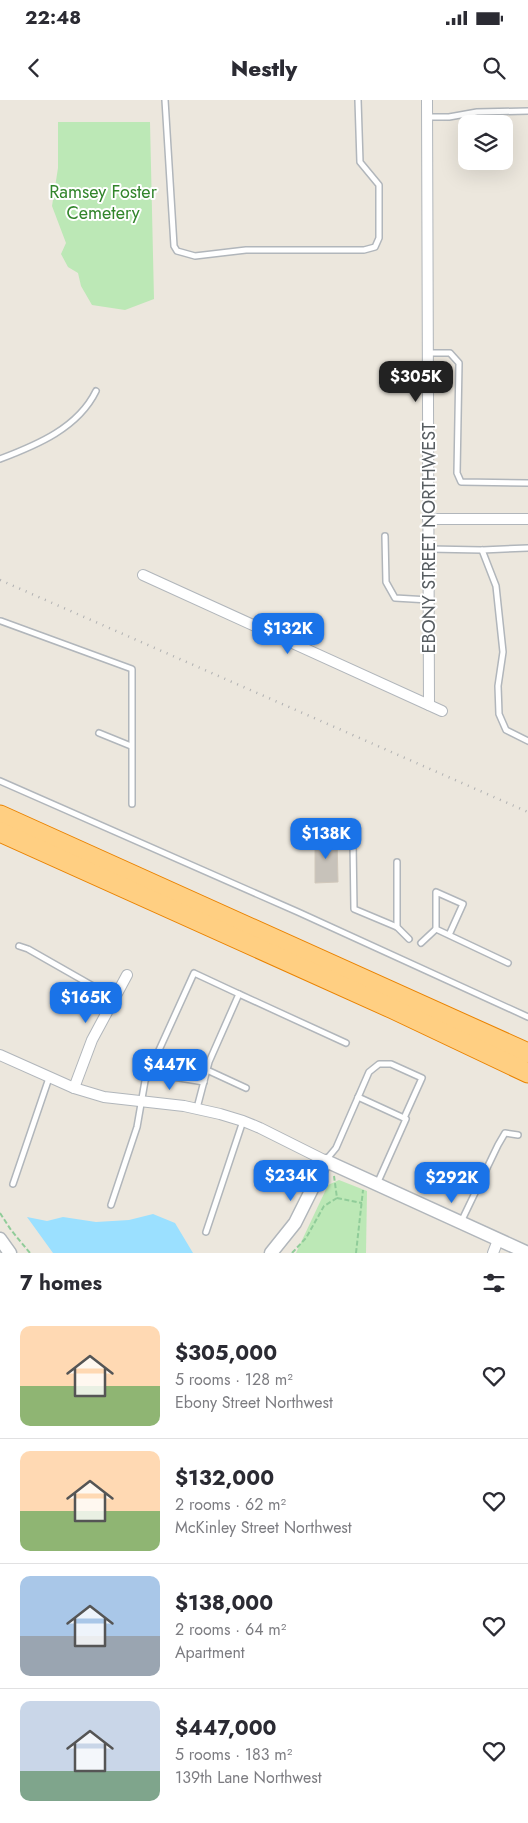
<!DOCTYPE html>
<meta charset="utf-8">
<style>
:root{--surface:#fff;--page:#f2f2f3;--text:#2b2b33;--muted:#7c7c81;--line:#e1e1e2;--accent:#1a73e8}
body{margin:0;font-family:Jost,sans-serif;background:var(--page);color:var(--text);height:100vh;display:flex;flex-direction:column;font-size:19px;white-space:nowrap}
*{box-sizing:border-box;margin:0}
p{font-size:16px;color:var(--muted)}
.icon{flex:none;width:28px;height:28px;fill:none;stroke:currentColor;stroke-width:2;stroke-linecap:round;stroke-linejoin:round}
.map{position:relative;height:1153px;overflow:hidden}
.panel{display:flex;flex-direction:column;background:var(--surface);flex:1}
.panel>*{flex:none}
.controls{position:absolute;left:458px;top:15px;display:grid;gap:10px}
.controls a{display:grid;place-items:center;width:55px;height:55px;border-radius:10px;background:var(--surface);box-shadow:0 5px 20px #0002;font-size:25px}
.price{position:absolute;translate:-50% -42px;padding:0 11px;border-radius:10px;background:var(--accent);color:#fff;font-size:16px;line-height:32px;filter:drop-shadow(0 1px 2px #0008)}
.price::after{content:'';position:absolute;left:50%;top:30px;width:15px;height:11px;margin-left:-8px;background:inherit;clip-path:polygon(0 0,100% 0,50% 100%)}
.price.active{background:#222;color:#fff}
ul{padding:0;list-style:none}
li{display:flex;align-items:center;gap:15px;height:125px;padding:0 20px}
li+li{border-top:1px solid var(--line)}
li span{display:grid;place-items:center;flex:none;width:140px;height:100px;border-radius:10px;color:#555}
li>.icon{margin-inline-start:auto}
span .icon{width:60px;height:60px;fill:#fffc;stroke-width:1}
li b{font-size:21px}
h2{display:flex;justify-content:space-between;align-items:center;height:60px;padding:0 20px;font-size:21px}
.status{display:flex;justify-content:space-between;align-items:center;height:35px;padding:0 25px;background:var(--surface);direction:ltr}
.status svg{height:14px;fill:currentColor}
header{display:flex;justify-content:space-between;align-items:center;height:65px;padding:0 20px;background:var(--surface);font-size:22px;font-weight:800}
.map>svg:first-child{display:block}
</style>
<div class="status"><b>22:48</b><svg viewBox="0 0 49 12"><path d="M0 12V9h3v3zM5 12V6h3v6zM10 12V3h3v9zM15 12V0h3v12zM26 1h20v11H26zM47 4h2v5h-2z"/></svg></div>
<header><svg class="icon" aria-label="back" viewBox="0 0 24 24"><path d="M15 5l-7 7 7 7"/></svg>Nestly<svg class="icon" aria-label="search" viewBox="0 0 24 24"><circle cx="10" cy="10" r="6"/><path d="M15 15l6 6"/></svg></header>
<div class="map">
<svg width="528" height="1153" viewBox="0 0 528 1153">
<rect width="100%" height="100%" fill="#ece7dd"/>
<!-- green -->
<g fill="#bce8b6">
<polygon points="58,22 150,22 154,199 125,210 92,205 81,186 78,173 68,167 61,154 66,143 52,106 58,68"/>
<polygon points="339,1080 367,1091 366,1153 296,1153 328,1085"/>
</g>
<!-- water -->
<polygon fill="#9be0ff" points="153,1114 175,1123 193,1153 53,1153 27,1117 47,1121 63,1117 96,1122 129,1120"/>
<!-- building -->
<polygon fill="#c7c2ba" stroke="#d1c8bb" points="315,738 337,738 338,782 315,783"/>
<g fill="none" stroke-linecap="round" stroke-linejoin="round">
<defs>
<g id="service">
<polyline points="165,0 174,146 177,151 195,156 246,150 364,150 375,147 379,138 379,85 360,62 358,0"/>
<polyline points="427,17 449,17 477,12 528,11"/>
<polyline points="428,253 450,253 459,263 457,373 461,382 528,383"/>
<path d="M0 359C37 345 78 328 96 291"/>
<polyline points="385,436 386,482 395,498 429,500"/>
<polyline points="429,449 482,450 528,448"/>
<polyline points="482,450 496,486 503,552 498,586 499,614 506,630 528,641"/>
<polyline points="1,521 132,569 132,704"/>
<polyline points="99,633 131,646"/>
<polyline points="0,681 298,812 528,917"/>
<polyline points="353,742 354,809 397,827 409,839"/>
<polyline points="397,827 397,762"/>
<polyline points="449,835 463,804 436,792 436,829 508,863"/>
<polyline points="421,843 436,829"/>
<polyline points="19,846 28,849 114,898"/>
<polyline points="239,894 346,943"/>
<polyline points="207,970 246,988"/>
<polyline points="148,973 204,982"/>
<polyline points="358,997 406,1019 377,1084"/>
<polyline points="326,1060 336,1048 369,972 379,964 391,964 422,978 404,1018"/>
<polyline points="13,1084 49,978"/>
<polyline points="111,1105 137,1027 145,981 194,873 239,894 209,962 197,1008"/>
<polyline points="461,1122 498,1045 505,1033 518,1035"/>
<polyline points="206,1132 243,1021"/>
</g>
<g id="minor">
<polyline points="427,0 429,605"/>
<polyline points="428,419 528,419"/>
<polyline points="143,475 442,611"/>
<polyline points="0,955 74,988 104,997 184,1006 220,1014 243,1021 260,1028 326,1061"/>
<polyline points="74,988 92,940 127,875"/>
<polyline points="493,1153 498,1140"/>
</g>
<g id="tertiary">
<polyline points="0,1139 10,1153"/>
<polyline points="271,1153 295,1123 326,1061 528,1153"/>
</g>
<g id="motorway">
<polyline points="0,715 528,953"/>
<polyline points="0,732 393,909 528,973"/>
</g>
</defs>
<!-- service casing -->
<use href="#service" stroke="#b1b6bb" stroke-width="8"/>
<!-- minor casing -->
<use href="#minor" stroke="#b1b6bb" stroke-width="12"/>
<!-- tertiary casing -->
<use href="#tertiary" stroke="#b1b6bb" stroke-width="15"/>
<!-- motorway casing -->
<use href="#motorway" stroke="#ea8300" stroke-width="21"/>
<!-- path -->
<g stroke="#90cc99" stroke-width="2" stroke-dasharray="5 2.5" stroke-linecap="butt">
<polyline points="337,1098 362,1103"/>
<polyline points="0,1113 11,1130 30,1153"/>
<polyline points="292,1153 306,1138 324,1106 337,1098 334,1076"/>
<polyline points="356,1153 363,1090"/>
</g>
<!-- service -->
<use href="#service" stroke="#fff" stroke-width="5"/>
<!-- minor -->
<use href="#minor" stroke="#fff" stroke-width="10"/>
<!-- tertiary -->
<use href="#tertiary" stroke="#fff" stroke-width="12"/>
<!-- motorway -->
<use href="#motorway" stroke="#ffcf82" stroke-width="19"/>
<!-- rail -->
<polyline stroke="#b0b1b2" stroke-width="2.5" stroke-dasharray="1 6" stroke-linecap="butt" points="0,480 528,712"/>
</g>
<g text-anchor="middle" stroke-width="4" stroke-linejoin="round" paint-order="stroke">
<!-- park labels -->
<g font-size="18" fill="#32852b" stroke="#fff">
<text x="103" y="98">Ramsey Foster<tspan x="103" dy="21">Cemetery</tspan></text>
</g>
<!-- street labels -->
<g font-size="18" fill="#575d61" stroke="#fff">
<text transform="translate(429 438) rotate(-90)" y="6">EBONY STREET NORTHWEST</text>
</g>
</g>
</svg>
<div class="controls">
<a><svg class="icon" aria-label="layers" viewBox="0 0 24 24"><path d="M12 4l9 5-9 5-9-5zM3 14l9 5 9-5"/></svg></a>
</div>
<b class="price active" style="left:416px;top:303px">$305K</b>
<b class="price" style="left:288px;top:555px">$132K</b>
<b class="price" style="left:326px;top:760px">$138K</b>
<b class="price" style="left:86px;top:924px">$165K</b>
<b class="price" style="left:170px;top:991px">$447K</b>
<b class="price" style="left:291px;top:1102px">$234K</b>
<b class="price" style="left:452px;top:1104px">$292K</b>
</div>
<section class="panel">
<h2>7 homes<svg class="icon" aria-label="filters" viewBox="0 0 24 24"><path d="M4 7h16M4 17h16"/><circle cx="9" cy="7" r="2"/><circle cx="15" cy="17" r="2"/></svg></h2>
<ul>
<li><span style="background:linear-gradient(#ffd9b3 60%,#8fb573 0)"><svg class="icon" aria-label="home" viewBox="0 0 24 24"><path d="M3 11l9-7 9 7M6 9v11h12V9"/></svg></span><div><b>$305,000</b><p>5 rooms · 128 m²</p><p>Ebony Street Northwest</p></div><svg class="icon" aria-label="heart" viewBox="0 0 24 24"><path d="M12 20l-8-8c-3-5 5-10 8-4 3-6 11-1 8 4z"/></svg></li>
<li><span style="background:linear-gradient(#ffd9b3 60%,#8fb573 0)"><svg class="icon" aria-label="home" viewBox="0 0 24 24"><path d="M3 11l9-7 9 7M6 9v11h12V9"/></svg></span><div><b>$132,000</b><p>2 rooms · 62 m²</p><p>McKinley Street Northwest</p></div><svg class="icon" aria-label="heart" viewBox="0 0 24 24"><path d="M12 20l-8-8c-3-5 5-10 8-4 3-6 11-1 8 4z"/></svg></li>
<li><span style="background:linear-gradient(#a9c7e8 60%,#9aa5b1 0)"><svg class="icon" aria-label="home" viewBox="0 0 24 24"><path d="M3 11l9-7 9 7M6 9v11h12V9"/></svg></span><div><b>$138,000</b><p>2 rooms · 64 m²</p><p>Apartment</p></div><svg class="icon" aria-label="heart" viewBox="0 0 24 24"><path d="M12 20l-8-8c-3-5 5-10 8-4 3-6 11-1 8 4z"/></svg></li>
<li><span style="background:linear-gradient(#c9d6e8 70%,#7fa58c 0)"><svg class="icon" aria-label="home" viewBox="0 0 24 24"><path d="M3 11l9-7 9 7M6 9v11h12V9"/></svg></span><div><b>$447,000</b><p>5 rooms · 183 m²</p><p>139th Lane Northwest</p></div><svg class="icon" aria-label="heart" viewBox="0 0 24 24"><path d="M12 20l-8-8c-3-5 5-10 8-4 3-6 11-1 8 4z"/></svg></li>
</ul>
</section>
